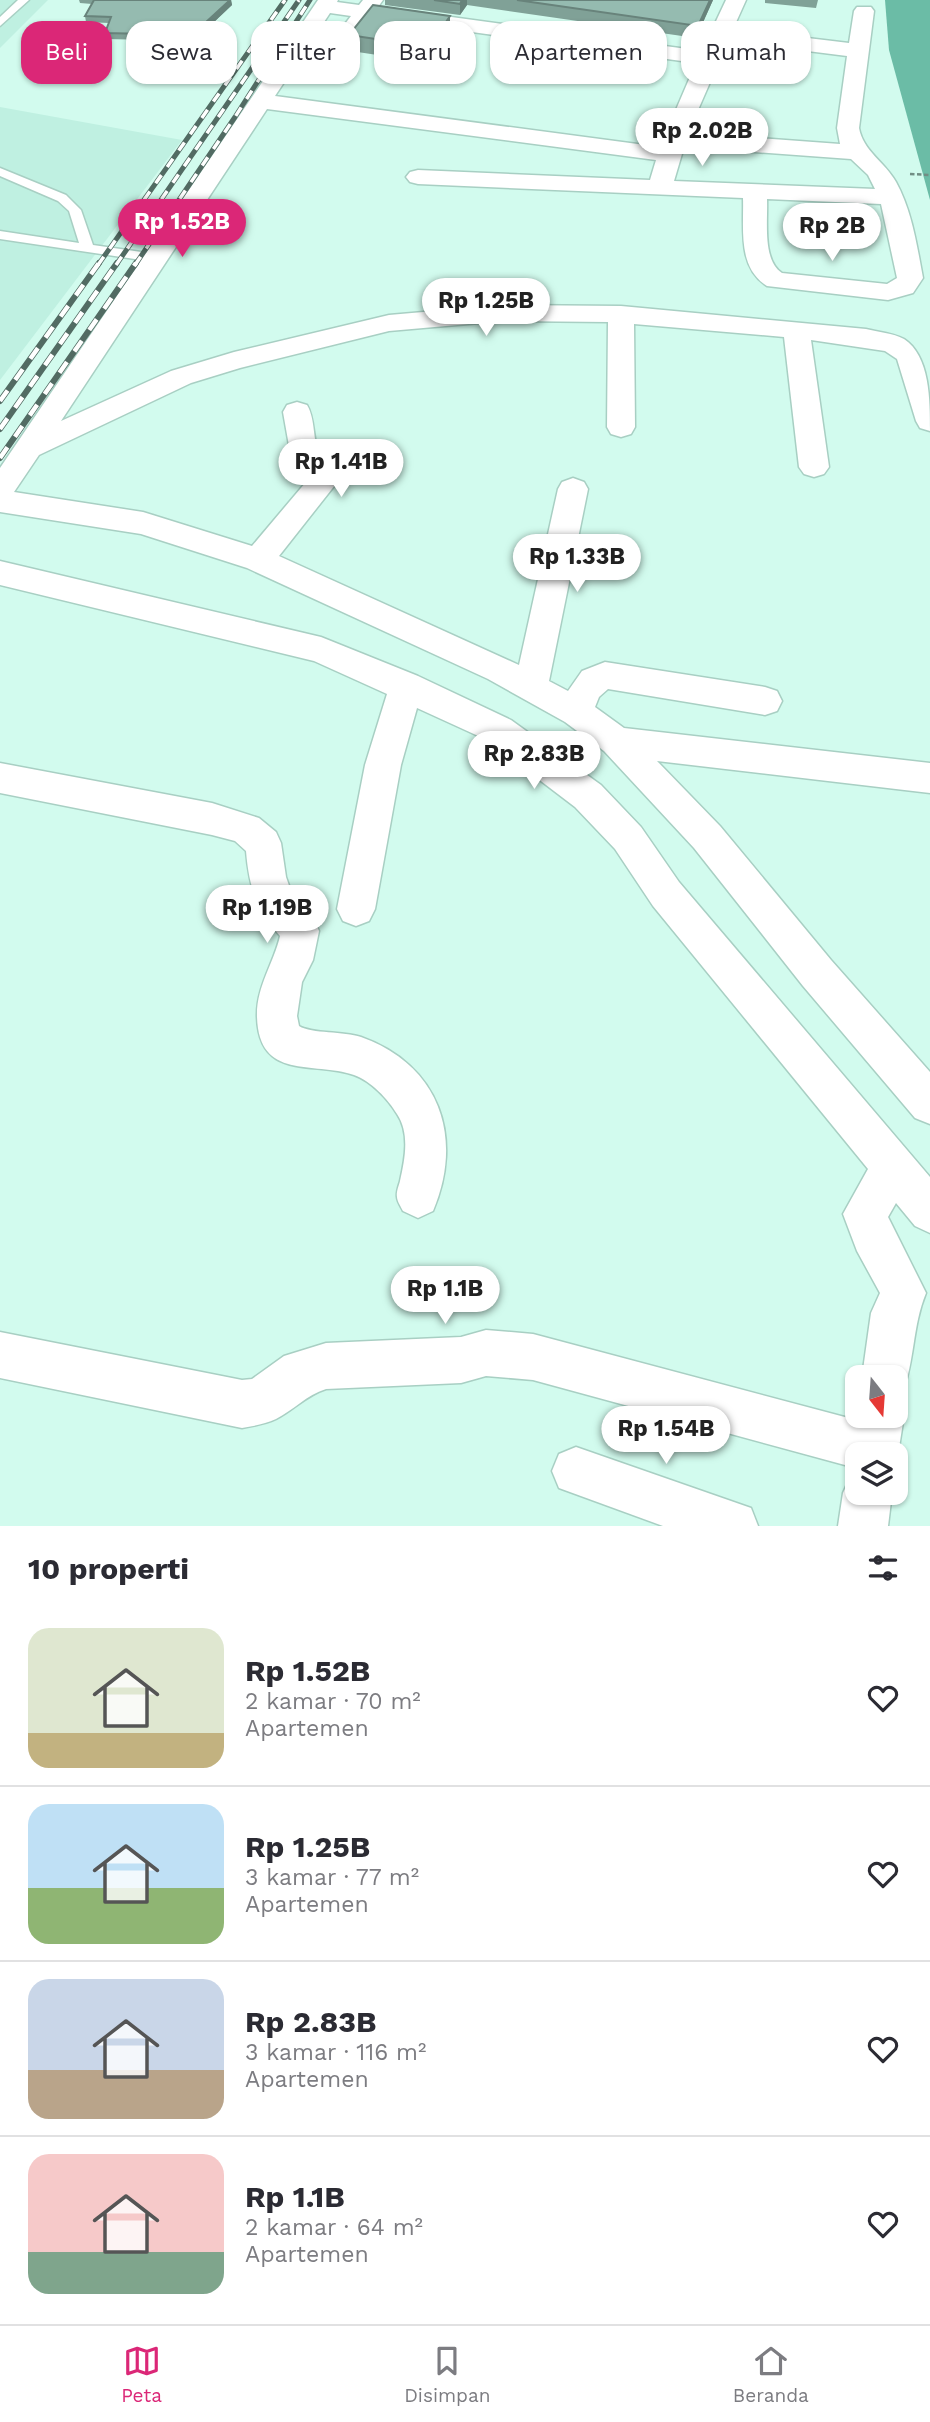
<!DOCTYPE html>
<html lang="id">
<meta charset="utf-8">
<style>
:root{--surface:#fff;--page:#f7f7f7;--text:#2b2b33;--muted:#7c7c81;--line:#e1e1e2;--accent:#db2777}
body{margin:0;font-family:"Work Sans",sans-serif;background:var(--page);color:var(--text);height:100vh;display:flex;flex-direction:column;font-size:26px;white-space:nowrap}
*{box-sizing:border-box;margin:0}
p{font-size:23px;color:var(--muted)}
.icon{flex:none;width:38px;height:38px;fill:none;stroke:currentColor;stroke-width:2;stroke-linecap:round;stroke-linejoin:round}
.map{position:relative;height:1526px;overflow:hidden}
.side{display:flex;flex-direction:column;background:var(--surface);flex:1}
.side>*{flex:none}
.top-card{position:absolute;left:21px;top:21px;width:889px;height:63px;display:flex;gap:14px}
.needle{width:46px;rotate:163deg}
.tools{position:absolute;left:845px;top:1365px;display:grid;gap:14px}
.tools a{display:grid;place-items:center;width:63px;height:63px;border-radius:14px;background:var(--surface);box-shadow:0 2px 5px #0004;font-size:35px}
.price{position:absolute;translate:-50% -60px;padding:0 16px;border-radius:24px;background:#fff;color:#222;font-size:23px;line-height:46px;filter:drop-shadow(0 2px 4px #0008)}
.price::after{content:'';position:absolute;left:50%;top:42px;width:21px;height:16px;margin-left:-10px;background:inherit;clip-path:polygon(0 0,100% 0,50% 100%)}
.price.on{background:var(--accent);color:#fff}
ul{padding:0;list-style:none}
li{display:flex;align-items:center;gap:21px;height:175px;padding:0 28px}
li+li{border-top:2px solid var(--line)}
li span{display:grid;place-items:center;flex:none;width:196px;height:140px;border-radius:21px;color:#555}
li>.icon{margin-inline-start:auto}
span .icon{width:84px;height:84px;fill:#fffc;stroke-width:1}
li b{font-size:30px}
h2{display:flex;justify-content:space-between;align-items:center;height:84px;padding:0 28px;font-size:30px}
.pill{padding:0 24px;border-radius:21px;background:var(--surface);box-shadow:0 2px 5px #0004;font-size:24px;line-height:63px}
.pill.on{background:var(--accent);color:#fff}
.menu{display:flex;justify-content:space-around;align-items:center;height:98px;border-top:2px solid var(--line);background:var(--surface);font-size:19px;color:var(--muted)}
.menu a{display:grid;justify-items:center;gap:4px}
.menu .on{color:var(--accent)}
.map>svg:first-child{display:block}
</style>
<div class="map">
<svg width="930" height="1526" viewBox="0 0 930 1526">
<rect width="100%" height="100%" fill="#d2fbee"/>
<!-- built -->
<g fill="#bff0e1">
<polygon points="0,0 48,0 0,48"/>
<polygon points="0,107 182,140 0,380"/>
</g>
<!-- water -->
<polygon fill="#6bbca6" points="885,0 930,0 930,200 889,50"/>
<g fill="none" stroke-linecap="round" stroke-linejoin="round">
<defs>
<g id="lane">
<polygon points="18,0 29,0 0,26 0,17"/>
<polygon points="0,168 66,195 81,210 93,245 155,254 161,258 155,262 0,239 0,231 79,243 69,211 58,201 0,176"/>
</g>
<g id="street">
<path d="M318 0H338L337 2 359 5 363 0H383L378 7 702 51 726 0H746L733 29 849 43 854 11 857 7H871L874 11 859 128C863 151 885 162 896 182 912 211 917 246 923 278L913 293 888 300 767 286C737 267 744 229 743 198L418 184 410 182 406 177 410 172 418 170 650 180 656 160 267 109 61 421 171 371 234 352 389 315 503 305 621 306 866 329C878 332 893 333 904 339 930 356 930 400 930 431L920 428 916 421 897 359 885 351 811 340 829 467 824 474 814 477 804 474 799 467 784 337 634 324 635 427 631 434 621 437 611 434 607 427 608 322 503 321 389 331 240 368 191 383 39 455 14 492 143 512 252 546 306 482V478L291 457 283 412 287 405 297 402 307 405C316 420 312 440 320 456 325 467 337 470 335 485L279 556 519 665 558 489 562 482 573 478 584 482 588 489 549 681 568 691 582 671 605 662 765 687 777 691 782 701 777 711 765 715 608 689 599 697 595 707 624 728 930 763V793L657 761 720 826 831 960 930 1072V1124L915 1118 803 986 694 848 604 751 565 722 488 679 247 568 141 534 0 512V468ZM330 13 351 16 326 49 329 54H345L370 18 696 63 660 147 275 96ZM728 41 847 56 837 128 840 144 688 133ZM684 147 851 159 868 175 875 189 674 181ZM767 199 881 204 897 278 887 284 782 273C762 260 768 221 767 199Z"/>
<path d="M0 561 321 637 418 676 511 720 601 785 641 827 679 882 930 1177V1233L915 1226 896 1203 888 1217 926 1293C912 1327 915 1361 902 1394L896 1396V1377H862L871 1313 880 1293 857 1251 843 1214 868 1169 653 906 615 849 575 807 487 740 417 708 401 765 375 909 369 921 356 926 343 921 337 909 365 765 387 694 314 661 0 585Z"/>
<path d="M0 763 212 803 259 818 276 832 281 843 286 877 292 894 314 919 319 931 313 960 302 982 297 1016 299 1026C312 1034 344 1031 361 1037 440 1065 464 1138 433 1211L418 1218 403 1211C401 1207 397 1201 397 1197 396 1192 399 1185 400 1181 405 1159 410 1133 397 1114 388 1099 371 1081 354 1075 313 1061 259 1081 257 1017 256 987 274 963 280 936 256 908 249 887 246 851L235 841 212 835 0 793Z"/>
<path d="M486 1330 533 1334 856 1420 858 1413V1416H896V1399L904 1416 898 1454 896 1459V1454H858V1471L856 1468 533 1380 486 1376 461 1383 326 1389C306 1395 294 1410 276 1419 265 1424 254 1426 242 1428L0 1378V1332L242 1380 252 1379 284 1356 326 1343 461 1337Z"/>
<polygon points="576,1447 751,1508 758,1526 663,1526 559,1488 552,1471 559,1454"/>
<polygon points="858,1473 858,1493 892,1493 888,1526 838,1526 843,1493 851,1476"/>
</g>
</defs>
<!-- lane casing -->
<use href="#lane" stroke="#a8cfc3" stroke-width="3"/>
<!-- street casing -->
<use href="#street" stroke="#a8cfc3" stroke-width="3"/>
<!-- path -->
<polyline stroke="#718d84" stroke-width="2.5" stroke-dasharray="4.5 2.5" stroke-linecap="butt" points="910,174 930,175"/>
<!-- lane -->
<use href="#lane" fill="#fff" fill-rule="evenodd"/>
<!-- street -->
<use href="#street" fill="#fff" fill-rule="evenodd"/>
<defs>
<g id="rail-far1">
<polyline points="98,265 285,0"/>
<polyline points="116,265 299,0"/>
<polyline points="135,265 235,117 310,0"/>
</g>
<g id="rail">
<polyline points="0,401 99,263"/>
<polyline points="0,429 117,263"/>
<polyline points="0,458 136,263"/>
</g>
</defs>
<!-- rail-far1 casing -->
<use href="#rail-far1" stroke="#526b63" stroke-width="5"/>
<!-- rail casing -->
<use href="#rail" stroke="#526b63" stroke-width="6"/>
<!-- rail-far1 -->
<use href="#rail-far1" stroke="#fff" stroke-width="3.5" stroke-dasharray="10" stroke-linecap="butt"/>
<!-- rail -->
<use href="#rail" stroke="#fff" stroke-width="4.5" stroke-dasharray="13" stroke-linecap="butt"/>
</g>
<!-- wall -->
<g fill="#80a197">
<polygon points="79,0 231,0 232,5 194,41 106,39 105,33 109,23 86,22 85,16 92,4 80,3"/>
<polygon points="385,0 713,0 696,38 467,5 460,15 385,5"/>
<polygon points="765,0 818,0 816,8 765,3"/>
<polygon points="450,16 450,32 430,63 351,51 349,35"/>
</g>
<!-- shaded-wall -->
<g fill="#68837b">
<polygon points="230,0 231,0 232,5 194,41 192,35"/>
<polygon points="462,0 467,0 467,5 460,15 460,4"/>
<polygon points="710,0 713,0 696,38 698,26"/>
<polygon points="450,16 450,32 430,63 429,47"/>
</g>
<!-- building -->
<g fill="#95bbb0" stroke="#68837b" stroke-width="2">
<polygon points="94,0 230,0 192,35 105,33 111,17 85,16"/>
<polygon points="434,0 462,0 460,4"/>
<polygon points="517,0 710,0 698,26"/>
<polygon points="373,5 450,16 429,47 349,35"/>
</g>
</svg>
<div class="tools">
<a><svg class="needle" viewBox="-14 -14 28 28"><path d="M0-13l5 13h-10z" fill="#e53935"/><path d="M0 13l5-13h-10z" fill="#7c7c81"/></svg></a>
<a><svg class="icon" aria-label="layers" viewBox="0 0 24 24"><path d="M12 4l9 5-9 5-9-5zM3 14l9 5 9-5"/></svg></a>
</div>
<b class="price" style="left:702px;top:168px">Rp 2.02B</b>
<b class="price on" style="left:182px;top:259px">Rp 1.52B</b>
<b class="price" style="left:832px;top:263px">Rp 2B</b>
<b class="price" style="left:486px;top:338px">Rp 1.25B</b>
<b class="price" style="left:341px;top:499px">Rp 1.41B</b>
<b class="price" style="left:577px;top:594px">Rp 1.33B</b>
<b class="price" style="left:534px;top:791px">Rp 2.83B</b>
<b class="price" style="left:267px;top:945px">Rp 1.19B</b>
<b class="price" style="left:445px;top:1326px">Rp 1.1B</b>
<b class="price" style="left:666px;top:1466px">Rp 1.54B</b>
<div class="top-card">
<a class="pill on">Beli</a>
<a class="pill">Sewa</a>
<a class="pill">Filter</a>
<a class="pill">Baru</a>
<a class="pill">Apartemen</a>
<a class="pill">Rumah</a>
</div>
</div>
<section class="side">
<h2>10 properti<svg class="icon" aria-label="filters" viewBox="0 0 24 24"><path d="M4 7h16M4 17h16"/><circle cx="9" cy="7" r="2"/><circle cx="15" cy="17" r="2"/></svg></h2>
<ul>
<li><span style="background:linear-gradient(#dfe7d0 75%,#c2b280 0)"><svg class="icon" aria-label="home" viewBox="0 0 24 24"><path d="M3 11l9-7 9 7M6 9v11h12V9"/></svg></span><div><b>Rp 1.52B</b><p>2 kamar · 70 m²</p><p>Apartemen</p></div><svg class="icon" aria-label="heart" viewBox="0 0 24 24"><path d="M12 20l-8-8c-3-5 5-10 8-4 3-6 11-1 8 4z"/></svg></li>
<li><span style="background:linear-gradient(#bfe0f5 60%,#8fb573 0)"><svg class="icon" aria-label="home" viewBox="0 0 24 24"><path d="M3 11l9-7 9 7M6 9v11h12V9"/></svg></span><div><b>Rp 1.25B</b><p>3 kamar · 77 m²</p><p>Apartemen</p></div><svg class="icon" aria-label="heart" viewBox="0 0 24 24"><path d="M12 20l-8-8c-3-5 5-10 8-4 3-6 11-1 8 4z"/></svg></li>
<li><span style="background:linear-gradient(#c9d6e8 65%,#b9a48a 0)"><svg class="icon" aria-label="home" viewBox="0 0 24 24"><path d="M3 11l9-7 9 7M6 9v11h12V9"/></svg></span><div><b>Rp 2.83B</b><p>3 kamar · 116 m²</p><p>Apartemen</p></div><svg class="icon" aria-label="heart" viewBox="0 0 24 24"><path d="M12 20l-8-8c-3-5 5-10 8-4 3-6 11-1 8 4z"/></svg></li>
<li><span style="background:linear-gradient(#f6c9c9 70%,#7fa58c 0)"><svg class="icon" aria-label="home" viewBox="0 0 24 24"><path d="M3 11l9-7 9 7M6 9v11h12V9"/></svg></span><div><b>Rp 1.1B</b><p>2 kamar · 64 m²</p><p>Apartemen</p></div><svg class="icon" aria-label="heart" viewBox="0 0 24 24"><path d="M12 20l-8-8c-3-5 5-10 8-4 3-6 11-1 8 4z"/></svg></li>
</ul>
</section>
<nav class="menu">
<a class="on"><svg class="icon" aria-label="map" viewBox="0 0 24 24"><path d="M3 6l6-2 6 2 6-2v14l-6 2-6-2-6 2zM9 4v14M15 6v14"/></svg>Peta</a>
<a><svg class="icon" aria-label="saved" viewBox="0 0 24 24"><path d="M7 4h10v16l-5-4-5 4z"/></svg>Disimpan</a>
<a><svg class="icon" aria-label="home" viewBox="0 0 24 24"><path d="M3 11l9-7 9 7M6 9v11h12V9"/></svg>Beranda</a>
</nav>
